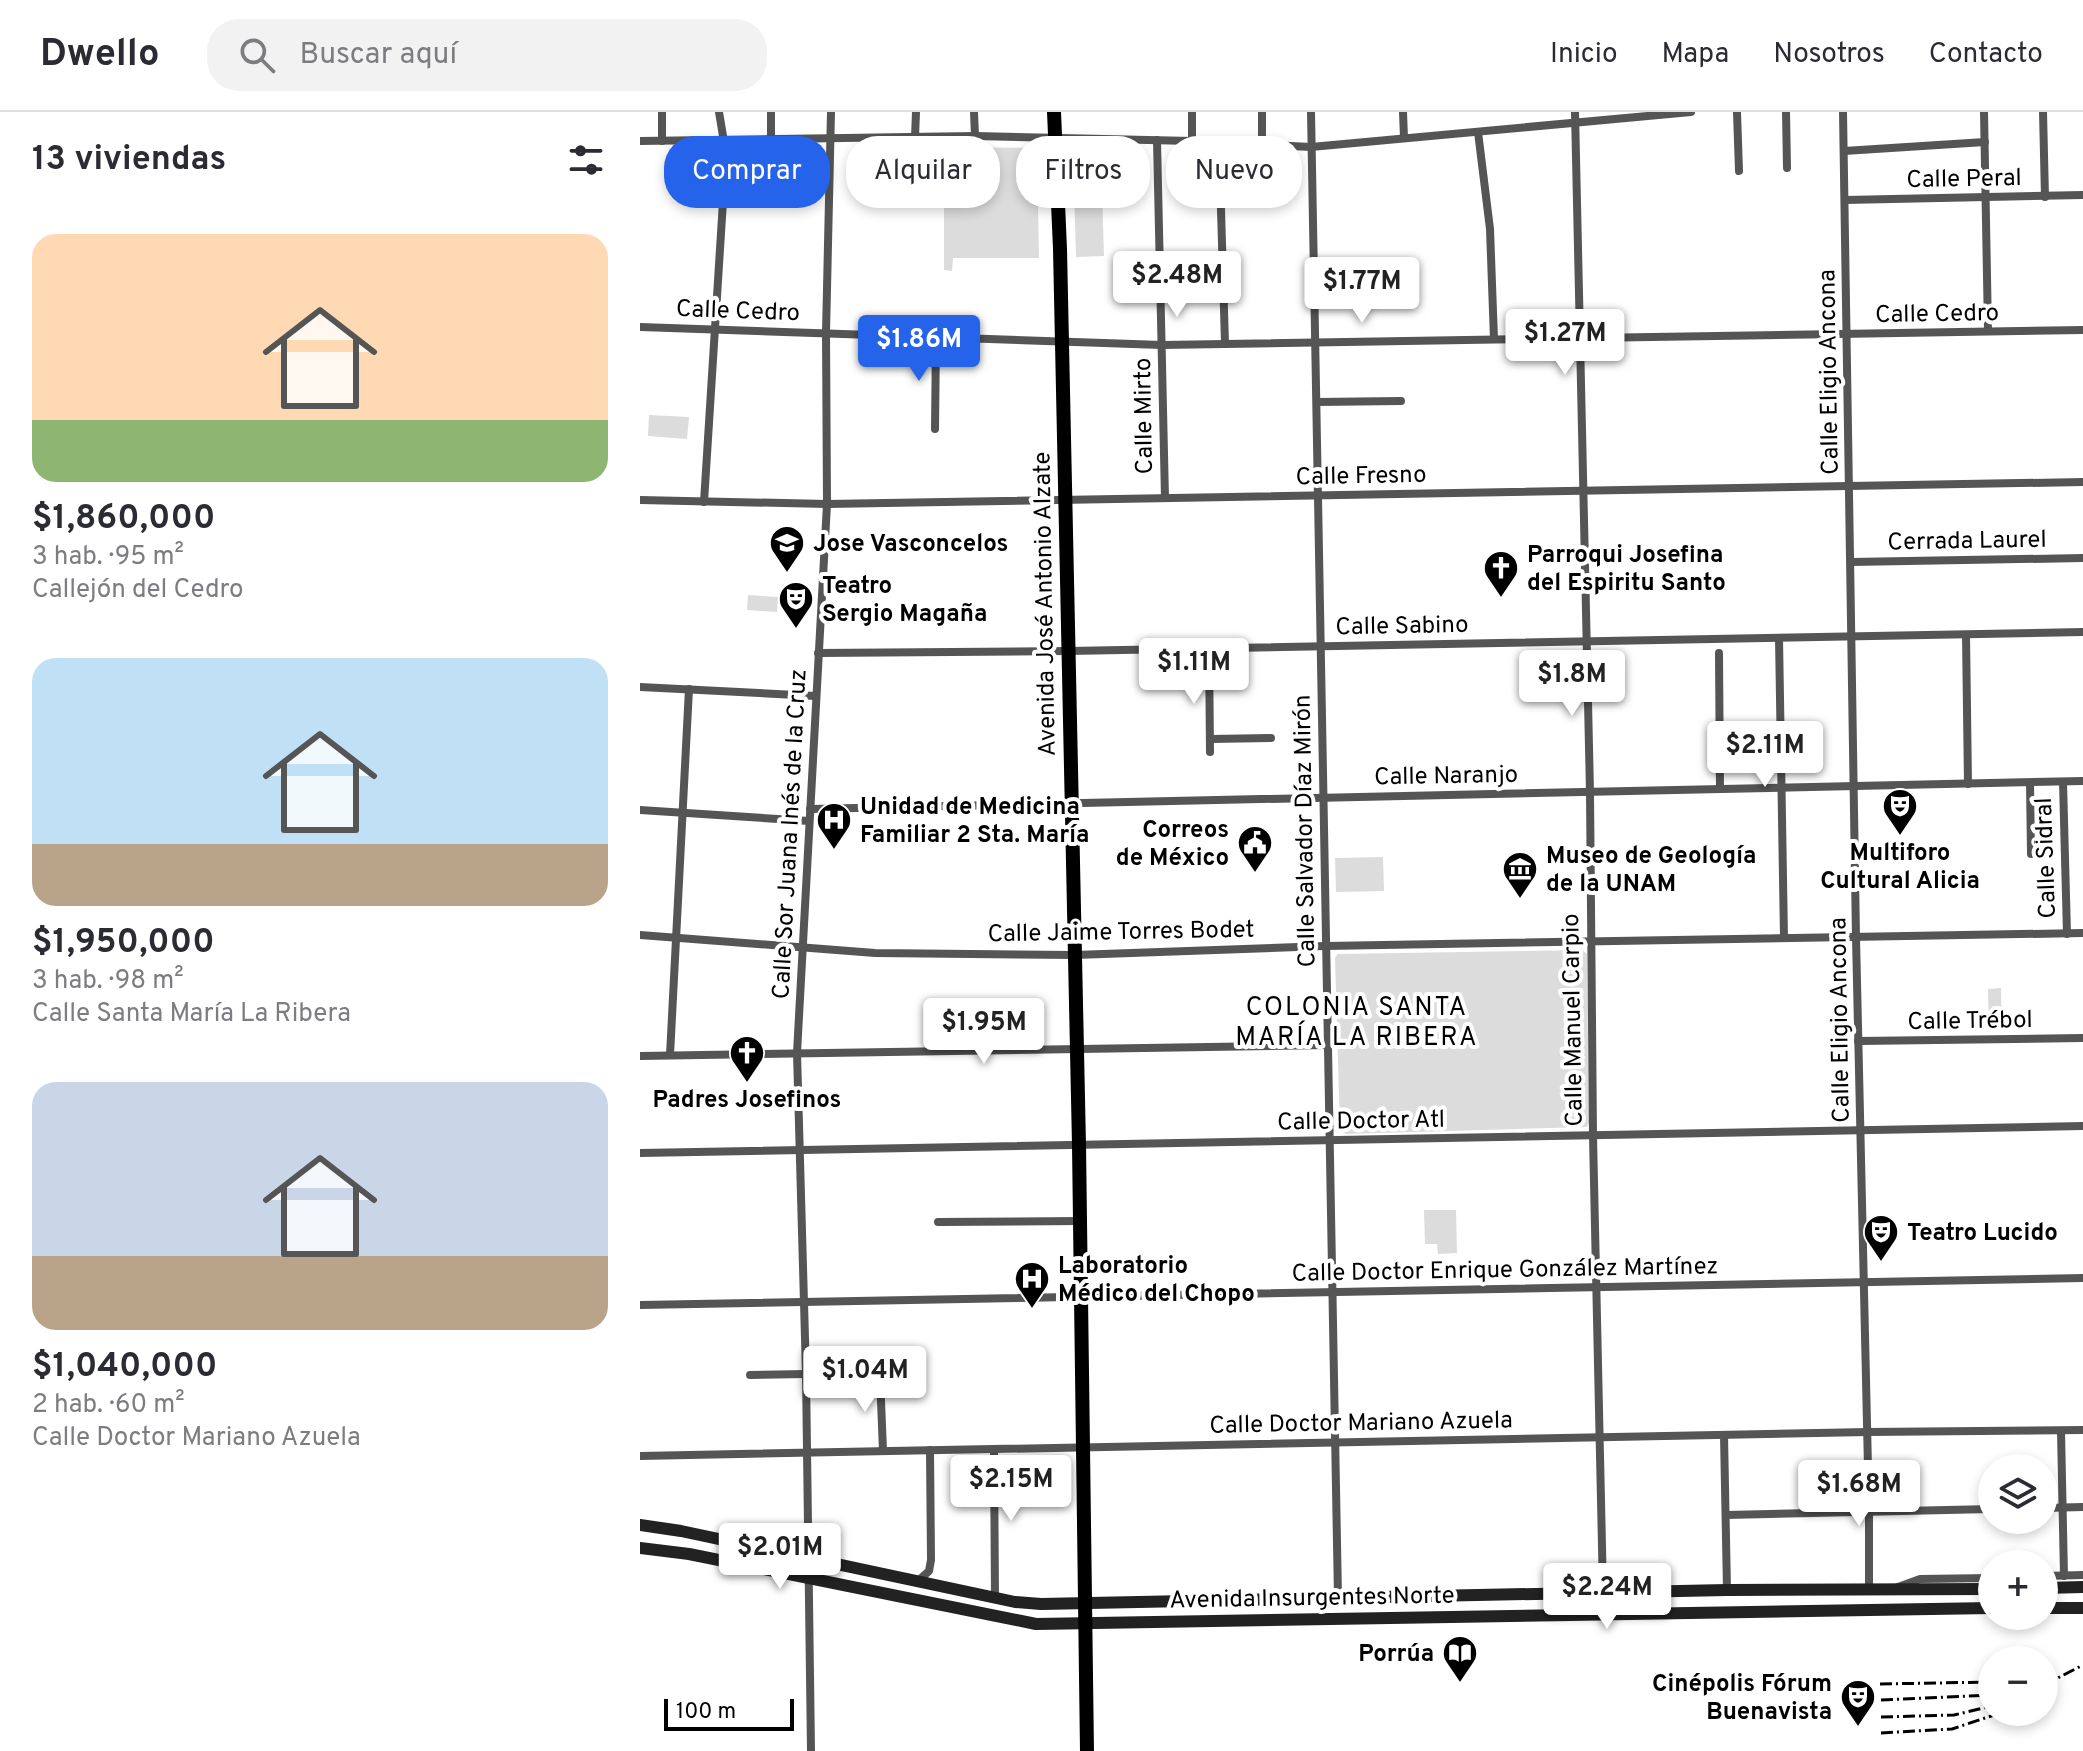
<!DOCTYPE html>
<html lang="es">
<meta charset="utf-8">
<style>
:root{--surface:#fff;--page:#f2f2f3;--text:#2b2b33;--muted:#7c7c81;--line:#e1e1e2;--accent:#2563eb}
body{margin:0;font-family:Overpass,sans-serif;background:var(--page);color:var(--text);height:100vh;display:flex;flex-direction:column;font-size:30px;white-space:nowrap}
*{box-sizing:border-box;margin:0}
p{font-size:26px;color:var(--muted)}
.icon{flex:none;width:44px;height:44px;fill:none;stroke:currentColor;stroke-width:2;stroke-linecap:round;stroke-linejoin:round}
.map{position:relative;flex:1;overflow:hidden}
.details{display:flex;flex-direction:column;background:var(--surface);width:640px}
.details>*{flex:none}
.top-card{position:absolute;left:24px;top:24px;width:760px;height:72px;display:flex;gap:16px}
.fabs{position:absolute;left:1338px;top:1342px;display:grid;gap:16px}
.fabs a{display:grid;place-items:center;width:80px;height:80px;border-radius:50%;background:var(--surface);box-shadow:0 4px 12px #0003;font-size:40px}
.scale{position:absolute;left:24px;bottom:20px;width:130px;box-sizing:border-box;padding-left:8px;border:4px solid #000;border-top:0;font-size:22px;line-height:28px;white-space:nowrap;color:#000;-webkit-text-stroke:6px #fff;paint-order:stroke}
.price{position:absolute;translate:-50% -68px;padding:0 18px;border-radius:8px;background:#fff;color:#222;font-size:26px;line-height:52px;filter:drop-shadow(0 2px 4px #0008)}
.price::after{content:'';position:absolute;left:50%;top:48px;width:24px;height:18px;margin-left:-12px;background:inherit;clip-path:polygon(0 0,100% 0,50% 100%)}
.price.on{background:var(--accent);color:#fff}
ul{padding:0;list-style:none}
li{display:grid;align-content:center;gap:16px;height:424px;padding:0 32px}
li span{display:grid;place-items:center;height:248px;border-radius:24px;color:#555}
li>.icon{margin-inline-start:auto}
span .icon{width:144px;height:144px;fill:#fffc;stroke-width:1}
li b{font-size:34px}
h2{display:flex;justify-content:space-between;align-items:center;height:96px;padding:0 32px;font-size:34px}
.chip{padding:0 28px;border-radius:32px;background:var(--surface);box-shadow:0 4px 12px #0003;font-size:28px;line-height:72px}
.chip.on{background:var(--accent);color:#fff}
header{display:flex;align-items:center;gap:48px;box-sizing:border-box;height:112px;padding:0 40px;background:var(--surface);border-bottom:2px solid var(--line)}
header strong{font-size:38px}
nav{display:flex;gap:44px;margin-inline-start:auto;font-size:28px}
.search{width:560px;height:72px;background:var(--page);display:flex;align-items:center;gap:20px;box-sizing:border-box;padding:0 28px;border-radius:32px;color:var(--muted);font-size:30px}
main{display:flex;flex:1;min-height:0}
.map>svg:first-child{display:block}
</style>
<header>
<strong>Dwello</strong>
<div class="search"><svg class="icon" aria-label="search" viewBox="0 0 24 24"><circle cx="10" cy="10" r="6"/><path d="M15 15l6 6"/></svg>Buscar aquí</div>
<nav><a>Inicio</a><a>Mapa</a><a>Nosotros</a><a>Contacto</a></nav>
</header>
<main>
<section class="details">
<h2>13 viviendas<svg class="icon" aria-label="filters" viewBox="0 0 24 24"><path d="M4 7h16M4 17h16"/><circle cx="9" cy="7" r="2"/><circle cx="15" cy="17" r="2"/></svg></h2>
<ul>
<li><span style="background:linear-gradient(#ffd9b3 75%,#8fb573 0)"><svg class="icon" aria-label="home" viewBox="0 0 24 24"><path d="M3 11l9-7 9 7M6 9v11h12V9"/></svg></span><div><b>$1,860,000</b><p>3 hab. · 95 m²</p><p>Callejón del Cedro</p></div></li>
<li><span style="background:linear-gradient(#bfe0f5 75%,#b9a48a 0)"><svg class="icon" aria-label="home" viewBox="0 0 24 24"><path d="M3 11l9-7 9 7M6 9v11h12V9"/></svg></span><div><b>$1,950,000</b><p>3 hab. · 98 m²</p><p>Calle Santa María La Ribera</p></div></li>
<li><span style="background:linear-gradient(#c9d6e8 70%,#b9a48a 0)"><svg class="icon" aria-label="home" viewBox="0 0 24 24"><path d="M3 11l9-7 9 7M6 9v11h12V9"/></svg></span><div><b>$1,040,000</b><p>2 hab. · 60 m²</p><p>Calle Doctor Mariano Azuela</p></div></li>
</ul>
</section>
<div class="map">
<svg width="1443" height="1639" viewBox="0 0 1443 1639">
<rect width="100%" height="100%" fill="#fff"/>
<!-- green -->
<g fill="#dcdcdc">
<polygon points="304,35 397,36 399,146 313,146 312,159 304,158"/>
<polygon points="461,43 464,144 436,145 433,44"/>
<polygon points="9,303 49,305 47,327 8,324"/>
<polygon points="108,483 138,485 137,500 107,498"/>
<polygon points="743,745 744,779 696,780 695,746"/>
<polygon points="942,838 947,842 949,1011 947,1015 706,1022 700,1018 695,846 698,842"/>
<polygon points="1361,876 1362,919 1349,919 1348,877"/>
<polygon points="784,1098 816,1098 817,1141 798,1142 797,1132 785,1132"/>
</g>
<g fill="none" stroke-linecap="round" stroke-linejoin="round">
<!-- street -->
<g stroke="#555" stroke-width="8">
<polyline points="334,0 335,24"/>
<polyline points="671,0 698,1486"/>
<polyline points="763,0 764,26"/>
<polyline points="935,0 950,680 953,1024 963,1480"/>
<polyline points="1097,0 1099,59"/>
<polyline points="1146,0 1147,56"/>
<polyline points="1203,0 1216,826 1229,1400 1229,1479"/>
<polyline points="1344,0 1348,219"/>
<polyline points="1403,0 1405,85"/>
<polyline points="838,20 850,117 854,227"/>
<polyline points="275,25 276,0"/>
<polyline points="131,26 131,0"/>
<polyline points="517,28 525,386"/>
<polyline points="0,29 335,24 552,29 671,35 1051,0"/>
<polyline points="22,29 22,0"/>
<polyline points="552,29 552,0"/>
<polyline points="579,31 585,231"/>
<polyline points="622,31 622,0"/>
<polyline points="1204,39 1345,30"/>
<polyline points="1205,88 1443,83"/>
<polyline points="0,215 522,233 1443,218"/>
<polyline points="677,290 761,289"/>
<polyline points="295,317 296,225"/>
<polyline points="0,388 187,392 1443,370"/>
<polyline points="64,390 86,42 79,0"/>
<polyline points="1211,450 1443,446"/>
<polyline points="1326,523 1328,672"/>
<polyline points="1139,526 1144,826"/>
<polyline points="569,535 570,640"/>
<polyline points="178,541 428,539 1443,520"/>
<polyline points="1079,541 1080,677"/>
<polyline points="0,575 176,584"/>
<polyline points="570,627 631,626"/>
<polyline points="1423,670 1427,822"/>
<polyline points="1390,671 1391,742"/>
<polyline points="170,697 1443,669"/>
<polyline points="0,698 169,709"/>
<polyline points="0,823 235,841 435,843 686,834 1443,821"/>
<polyline points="1218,929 1443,926"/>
<polyline points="30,943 49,577"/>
<polyline points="0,944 687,933"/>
<polyline points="0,1041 1443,1014"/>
<polyline points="298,1110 440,1109"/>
<polyline points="0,1193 1443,1166"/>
<polyline points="110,1263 166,1262"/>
<polyline points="240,1264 243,1339"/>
<polyline points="1421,1319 1424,1464"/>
<polyline points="1084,1323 1087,1478"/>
<polyline points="354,1337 355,1486"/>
<polyline points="0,1344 1228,1320 1443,1318"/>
<polyline points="1404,1396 1443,1395"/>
<polyline points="1086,1403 1352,1397"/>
<polyline points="1404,1464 1443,1463"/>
<polyline points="278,1469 289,1459 291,1448 290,1338"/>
<polyline points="1258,1475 1280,1467 1352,1466"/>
<polyline points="171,1639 166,1262 157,941 187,392 186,221 191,0"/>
</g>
<!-- secondary -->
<g stroke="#222" stroke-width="12">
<polyline points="0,1413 41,1419 375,1490 401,1492 1087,1478 1352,1477"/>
<polyline points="0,1436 49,1442 396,1512 1352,1496"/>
<polyline points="1404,1476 1443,1475"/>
<polyline points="1404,1496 1443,1496"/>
</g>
<!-- primary -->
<polyline stroke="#000" stroke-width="14" points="414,0 420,137 439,1033 447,1639"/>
<!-- rail -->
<g stroke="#000" stroke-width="3" stroke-dasharray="12 4 2 4" stroke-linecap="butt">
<polyline points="1240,1572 1352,1570"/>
<polyline points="1404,1573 1443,1553"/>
<polyline points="1241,1588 1352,1583"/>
<polyline points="1241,1605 1314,1603 1348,1595"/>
<polyline points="1241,1621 1312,1617 1363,1600"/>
</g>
</g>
<!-- icons -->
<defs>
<symbol id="school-pin" viewBox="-11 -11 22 30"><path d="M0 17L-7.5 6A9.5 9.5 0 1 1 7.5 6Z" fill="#000" stroke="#fff"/><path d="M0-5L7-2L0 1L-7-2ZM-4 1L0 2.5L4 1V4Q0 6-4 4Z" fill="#fff"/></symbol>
<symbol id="church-pin" viewBox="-11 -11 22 30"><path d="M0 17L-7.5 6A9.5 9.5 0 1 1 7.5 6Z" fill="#000" stroke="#fff"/><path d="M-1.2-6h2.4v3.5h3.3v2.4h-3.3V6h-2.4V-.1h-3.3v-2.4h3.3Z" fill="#fff"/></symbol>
<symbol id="theatre-pin" viewBox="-11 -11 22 30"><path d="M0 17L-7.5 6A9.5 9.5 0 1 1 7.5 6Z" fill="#000" stroke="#fff"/><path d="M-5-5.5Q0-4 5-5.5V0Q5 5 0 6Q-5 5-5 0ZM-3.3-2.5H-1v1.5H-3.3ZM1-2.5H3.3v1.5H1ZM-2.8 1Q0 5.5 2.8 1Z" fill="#fff"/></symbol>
<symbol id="hospital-pin" viewBox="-11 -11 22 30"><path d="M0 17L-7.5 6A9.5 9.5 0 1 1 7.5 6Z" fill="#000" stroke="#fff"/><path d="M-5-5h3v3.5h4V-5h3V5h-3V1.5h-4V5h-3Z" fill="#fff"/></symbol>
<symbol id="civic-pin" viewBox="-11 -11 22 30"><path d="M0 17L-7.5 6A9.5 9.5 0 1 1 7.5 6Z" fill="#000" stroke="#fff"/><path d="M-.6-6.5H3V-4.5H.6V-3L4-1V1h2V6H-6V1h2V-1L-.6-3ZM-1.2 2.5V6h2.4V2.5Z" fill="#fff"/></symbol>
<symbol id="museum-pin" viewBox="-11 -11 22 30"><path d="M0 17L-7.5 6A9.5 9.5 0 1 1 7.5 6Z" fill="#000" stroke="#fff"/><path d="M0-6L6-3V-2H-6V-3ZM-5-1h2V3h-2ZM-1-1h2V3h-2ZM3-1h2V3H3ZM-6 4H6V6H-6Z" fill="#fff"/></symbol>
<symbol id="library-pin" viewBox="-11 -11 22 30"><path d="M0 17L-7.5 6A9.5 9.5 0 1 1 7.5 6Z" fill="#000" stroke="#fff"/><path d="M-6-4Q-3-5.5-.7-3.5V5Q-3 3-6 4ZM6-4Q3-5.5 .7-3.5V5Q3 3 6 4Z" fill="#fff"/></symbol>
</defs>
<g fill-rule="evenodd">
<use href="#school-pin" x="127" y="411" width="40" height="54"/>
<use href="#church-pin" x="841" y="436" width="40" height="54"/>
<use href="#theatre-pin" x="136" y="467" width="40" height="54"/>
<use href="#theatre-pin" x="1240" y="674" width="40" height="54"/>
<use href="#hospital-pin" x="174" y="688" width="40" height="54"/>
<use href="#civic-pin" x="595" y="711" width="40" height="54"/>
<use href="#museum-pin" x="860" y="737" width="40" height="54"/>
<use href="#church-pin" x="87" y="921" width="40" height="54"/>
<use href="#theatre-pin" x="1221" y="1100" width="40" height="54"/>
<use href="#hospital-pin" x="372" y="1147" width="40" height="54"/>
<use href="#library-pin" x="800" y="1521" width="40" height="54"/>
<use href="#theatre-pin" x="1198" y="1565" width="40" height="54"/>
</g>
<g text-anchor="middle" stroke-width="8" stroke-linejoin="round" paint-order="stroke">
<!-- street labels -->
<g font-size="24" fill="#000" stroke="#fff">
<text transform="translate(1324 66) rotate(-1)" y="8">Calle Peral</text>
<text transform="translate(98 198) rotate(2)" y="8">Calle Cedro</text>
<text transform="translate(1297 201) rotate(-1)" y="8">Calle Cedro</text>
<text transform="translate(1188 260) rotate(-91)" y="8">Calle Eligio Ancona</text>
<text transform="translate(503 304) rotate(-91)" y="8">Calle Mirto</text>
<text transform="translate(721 363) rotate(-1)" y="8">Calle Fresno</text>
<text transform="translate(1327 428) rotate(-1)" y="8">Cerrada Laurel</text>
<text transform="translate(404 492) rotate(-91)" y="8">Avenida José Antonio Alzate</text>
<text transform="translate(762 513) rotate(-1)" y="8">Calle Sabino</text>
<text transform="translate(806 663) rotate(-1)" y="8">Calle Naranjo</text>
<text transform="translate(664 719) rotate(-91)" y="8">Calle Salvador Díaz Mirón</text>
<text transform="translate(149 722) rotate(-87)" y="8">Calle Sor Juana Inés de la Cruz</text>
<text transform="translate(1405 746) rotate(-92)" y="8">Calle Sidral</text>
<text transform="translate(481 819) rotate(-1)" y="8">Calle Jaime Torres Bodet</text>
<text transform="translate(932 908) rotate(-91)" y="8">Calle Manuel Carpio</text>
<text transform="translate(1199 908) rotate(-91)" y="8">Calle Eligio Ancona</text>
<text transform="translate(1330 908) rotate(-1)" y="8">Calle Trébol</text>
<text transform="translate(721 1008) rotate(-1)" y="8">Calle Doctor Atl</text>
<text transform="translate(865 1157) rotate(-1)" y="8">Calle Doctor Enrique González Martínez</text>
<text transform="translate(721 1310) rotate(-1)" y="8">Calle Doctor Mariano Azuela</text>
<text transform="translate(672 1485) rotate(-1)" y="8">Avenida Insurgentes Norte</text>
</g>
<!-- poi labels -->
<g font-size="24" font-weight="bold" fill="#000" stroke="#fff" text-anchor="start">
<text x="173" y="439">Jose Vasconcelos</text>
<text x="887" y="450">Parroqui Josefina<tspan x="887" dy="28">del Espiritu Santo</tspan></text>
<text x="182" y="481">Teatro<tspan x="182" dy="28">Sergio Magaña</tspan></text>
<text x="220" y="702">Unidad de Medicina<tspan x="220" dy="28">Familiar 2 Sta. María</tspan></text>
<text x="589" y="725" text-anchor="end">Correos<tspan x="589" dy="28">de México</tspan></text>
<text x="1260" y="748" text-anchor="middle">Multiforo<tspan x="1260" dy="28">Cultural Alicia</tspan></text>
<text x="906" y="751">Museo de Geología<tspan x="906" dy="28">de la UNAM</tspan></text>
<text x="107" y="995" text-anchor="middle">Padres Josefinos</text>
<text x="1267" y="1128">Teatro Lucido</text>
<text x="418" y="1161">Laboratorio<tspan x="418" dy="28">Médico del Chopo</tspan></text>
<text x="794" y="1549" text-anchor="end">Porrúa</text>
<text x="1192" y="1579" text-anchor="end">Cinépolis Fórum<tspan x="1192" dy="28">Buenavista</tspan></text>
</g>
<!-- neighbourhood labels -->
<g font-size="26" letter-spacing="2" fill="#000" stroke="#fff">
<text x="717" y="903">COLONIA SANTA<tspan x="717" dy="30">MARÍA LA RIBERA</tspan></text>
</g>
</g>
</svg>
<div class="fabs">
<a><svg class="icon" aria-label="layers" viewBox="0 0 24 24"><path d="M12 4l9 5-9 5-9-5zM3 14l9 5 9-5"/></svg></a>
<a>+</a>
<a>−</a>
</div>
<div class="scale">100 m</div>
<b class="price" style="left:537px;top:207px">$2.48M</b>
<b class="price" style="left:722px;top:213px">$1.77M</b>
<b class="price" style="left:925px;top:265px">$1.27M</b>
<b class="price on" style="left:279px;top:271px">$1.86M</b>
<b class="price" style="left:554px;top:594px">$1.11M</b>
<b class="price" style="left:932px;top:606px">$1.8M</b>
<b class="price" style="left:1125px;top:677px">$2.11M</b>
<b class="price" style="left:344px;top:954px">$1.95M</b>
<b class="price" style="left:225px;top:1302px">$1.04M</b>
<b class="price" style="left:371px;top:1411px">$2.15M</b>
<b class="price" style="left:1219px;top:1416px">$1.68M</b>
<b class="price" style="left:140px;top:1479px">$2.01M</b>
<b class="price" style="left:967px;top:1519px">$2.24M</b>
<div class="top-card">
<a class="chip on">Comprar</a>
<a class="chip">Alquilar</a>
<a class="chip">Filtros</a>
<a class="chip">Nuevo</a>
</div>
</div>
</main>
